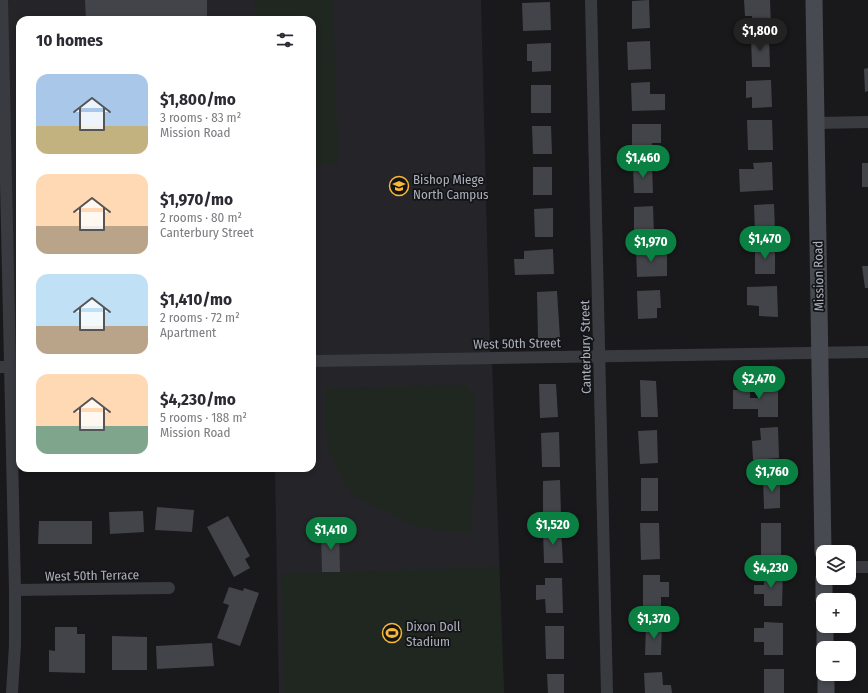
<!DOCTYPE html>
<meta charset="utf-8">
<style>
:root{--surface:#fff;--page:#f7f7f7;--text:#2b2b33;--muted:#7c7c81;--accent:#0b8043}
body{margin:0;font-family:"Fira Sans Condensed",sans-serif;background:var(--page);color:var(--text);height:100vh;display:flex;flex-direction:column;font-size:15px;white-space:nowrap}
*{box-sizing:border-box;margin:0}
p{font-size:13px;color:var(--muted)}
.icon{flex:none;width:22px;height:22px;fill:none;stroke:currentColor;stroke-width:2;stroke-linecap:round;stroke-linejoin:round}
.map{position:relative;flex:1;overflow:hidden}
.sheet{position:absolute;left:16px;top:16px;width:300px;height:456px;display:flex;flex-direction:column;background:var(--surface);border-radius:12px;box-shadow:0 2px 6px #0003}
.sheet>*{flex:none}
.buttons{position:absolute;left:816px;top:545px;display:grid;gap:8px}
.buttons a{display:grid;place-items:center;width:40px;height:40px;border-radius:8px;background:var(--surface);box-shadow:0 2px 6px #0003;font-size:20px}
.price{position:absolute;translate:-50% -34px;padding:0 9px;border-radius:14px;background:var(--accent);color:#fff;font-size:13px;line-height:26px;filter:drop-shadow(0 1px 2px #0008)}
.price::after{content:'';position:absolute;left:50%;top:24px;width:12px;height:9px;margin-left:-6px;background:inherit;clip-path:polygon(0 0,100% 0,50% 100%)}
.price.on{background:#222;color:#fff}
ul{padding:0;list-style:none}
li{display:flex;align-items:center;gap:12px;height:100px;padding:0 20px}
li span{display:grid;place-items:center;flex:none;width:112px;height:80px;border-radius:12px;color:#555}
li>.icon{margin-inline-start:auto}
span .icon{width:48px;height:48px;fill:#fffc;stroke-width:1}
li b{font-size:17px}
h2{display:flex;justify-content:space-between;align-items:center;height:48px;padding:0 20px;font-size:17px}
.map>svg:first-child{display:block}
</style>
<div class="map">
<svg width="868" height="693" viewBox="0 0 868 693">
<rect width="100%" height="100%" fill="#19191c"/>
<!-- built -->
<g fill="#252529">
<polygon points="7,0 481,0 490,352 312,355 312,20 20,20 20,360 15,360"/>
<polygon points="492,362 504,693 279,693 275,468 312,468 312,365"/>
</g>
<!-- green -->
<g fill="#1f2720">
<polygon points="255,0 333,0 338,164 312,165 312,20 256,20"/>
<polygon points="465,385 475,395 472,532 445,532 413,525 355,497 345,485 327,446 325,427 325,388"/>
<polygon points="499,567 504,693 284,693 282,574"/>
</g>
<!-- building -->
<g fill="#434449">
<polygon points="85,0 207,0 207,20 86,20"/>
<polygon points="649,0 650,28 632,29 632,1"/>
<polygon points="744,0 770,0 771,26 752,26 752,16 745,16"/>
<polygon points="550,2 551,30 523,31 522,3"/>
<polygon points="751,38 769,38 770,67 752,67"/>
<polygon points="650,41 651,69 628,70 627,42"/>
<polygon points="551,43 551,71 532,72 532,61 527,61 527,44"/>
<polygon points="868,68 868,91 865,92 864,69"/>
<polygon points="771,80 772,107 752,108 752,97 746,98 746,81"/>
<polygon points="650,82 650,94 665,94 665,110 632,111 631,83"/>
<rect x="531" y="85" width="20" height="28"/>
<polygon points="747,120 772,120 773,150 748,150"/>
<polygon points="632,124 661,124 661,143 652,143 652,152 632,151"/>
<polygon points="532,126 551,126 552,154 533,154"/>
<polygon points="772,162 773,190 740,192 739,169 754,169 753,163"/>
<rect x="862" y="163" width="6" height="24"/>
<polygon points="652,165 653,193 634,193 633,166"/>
<rect x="533" y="167" width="19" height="28"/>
<polygon points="774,204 775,231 755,232 754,205"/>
<polygon points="653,206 654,235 634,235 634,207"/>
<polygon points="553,208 553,237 535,237 534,209"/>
<rect x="755" y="245" width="20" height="29"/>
<polygon points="655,248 656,255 667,255 667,276 637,277 636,249"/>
<polygon points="553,249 554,274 515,275 514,259 524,259 524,251"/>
<polygon points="862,266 868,266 868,288 865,288"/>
<polygon points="777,286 778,317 759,316 759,306 747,305 747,287"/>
<polygon points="660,290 661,308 657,308 657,318 638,319 637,291"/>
<polygon points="557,291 560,338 538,338 537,292"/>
<polygon points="640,380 656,381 658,417 641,417"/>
<polygon points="539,384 556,384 558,417 540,418"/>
<polygon points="758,384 778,384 778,417 758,417 758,409 733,409 733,390 750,390 750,398 758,398"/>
<polygon points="778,427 779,458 753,460 752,441 761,440 760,428"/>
<polygon points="657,430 658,463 640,464 638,431"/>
<polygon points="559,432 560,467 542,467 541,433"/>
<polygon points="763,477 780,477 780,508 764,509"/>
<rect x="641" y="478" width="17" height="33"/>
<polygon points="560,480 561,515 543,515 543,481"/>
<polygon points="157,507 194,510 192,532 155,530"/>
<polygon points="143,511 144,532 110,534 109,512"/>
<polygon points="228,516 250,556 245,559 250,568 234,577 207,527"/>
<polygon points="39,521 92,521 92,544 38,544"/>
<polygon points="640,523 659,523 660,559 641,560"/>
<rect x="761" y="523" width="20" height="34"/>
<polygon points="339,529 340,572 322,572 321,530"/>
<polygon points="561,529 563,563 544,563 543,530"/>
<polygon points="764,572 783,572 782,606 764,606 764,594 754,594 754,585 764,585"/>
<polygon points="643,575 660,575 660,582 669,582 669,597 661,597 661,609 643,609"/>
<polygon points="545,578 562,578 563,613 546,613 545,599 536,600 536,585 545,585"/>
<polygon points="229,587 243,591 244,588 259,593 240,646 217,638 229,605 223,603"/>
<polygon points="764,622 783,623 783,655 764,655 764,642 754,642 754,628 764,628"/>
<polygon points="662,624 661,655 645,655 646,625"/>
<polygon points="545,626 564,626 564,659 546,659"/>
<polygon points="55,627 77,627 77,634 85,634 85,673 49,672 49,650 55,651"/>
<polygon points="112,636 147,637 147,670 112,670"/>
<polygon points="212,643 214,666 157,669 156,646"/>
<rect x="764" y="669" width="20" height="24"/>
<polygon points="662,672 663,685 671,685 672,693 645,693 644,673"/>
<polygon points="547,674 564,674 564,693 548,693"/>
</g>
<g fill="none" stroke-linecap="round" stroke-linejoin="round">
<!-- minor -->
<g stroke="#3a3b41" stroke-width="12">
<polyline points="2,0 15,590 15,645 12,693"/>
<polyline points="591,0 607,693"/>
<polyline points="816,123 868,122"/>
<polyline points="312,361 868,352"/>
<polyline points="0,367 20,367"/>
<polyline points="849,567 868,567"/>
<polyline points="15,590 169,588"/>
</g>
<!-- secondary -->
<g stroke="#484a51" stroke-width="17">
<polyline points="814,0 823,552"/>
<polyline points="824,578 824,600"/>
<polyline points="825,626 825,648"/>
<polyline points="826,674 826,693"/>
</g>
</g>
<!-- icons -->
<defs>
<symbol id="school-ring" viewBox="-11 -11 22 22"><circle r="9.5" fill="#141417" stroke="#f7b836" stroke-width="1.5"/><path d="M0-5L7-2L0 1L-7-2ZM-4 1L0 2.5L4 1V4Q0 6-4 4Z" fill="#f7b836"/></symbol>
<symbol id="stadium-ring" viewBox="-11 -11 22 22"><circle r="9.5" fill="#141417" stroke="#f7b836" stroke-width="1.5"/><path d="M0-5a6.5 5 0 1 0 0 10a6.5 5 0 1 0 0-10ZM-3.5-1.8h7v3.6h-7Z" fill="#f7b836"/></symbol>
</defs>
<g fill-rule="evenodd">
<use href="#school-ring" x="388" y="175" width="22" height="22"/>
<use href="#stadium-ring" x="381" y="622" width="22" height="22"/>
</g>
<g text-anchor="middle" stroke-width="3.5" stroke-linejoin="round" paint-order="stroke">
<!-- poi labels -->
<g font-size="13" fill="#abb0bc" stroke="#141417" text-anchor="start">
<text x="413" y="184">Bishop Miege<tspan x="413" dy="15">North Campus</tspan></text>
<text x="406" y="631">Dixon Doll<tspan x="406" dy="15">Stadium</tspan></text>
</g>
<!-- street labels -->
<g font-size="13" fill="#abb0bc" stroke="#141417">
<text transform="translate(818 276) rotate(-91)" y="5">Mission Road</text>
<text transform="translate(517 343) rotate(-1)" y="5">West 50th Street</text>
<text transform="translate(585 347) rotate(-91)" y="5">Canterbury Street</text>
<text transform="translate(92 575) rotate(-1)" y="5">West 50th Terrace</text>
</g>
</g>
</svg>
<div class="buttons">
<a><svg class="icon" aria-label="layers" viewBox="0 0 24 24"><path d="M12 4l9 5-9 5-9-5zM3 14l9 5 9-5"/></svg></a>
<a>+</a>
<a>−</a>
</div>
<b class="price on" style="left:760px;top:52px">$1,800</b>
<b class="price" style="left:643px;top:179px">$1,460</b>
<b class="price" style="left:765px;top:260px">$1,470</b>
<b class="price" style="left:651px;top:263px">$1,970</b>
<b class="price" style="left:759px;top:400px">$2,470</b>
<b class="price" style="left:772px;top:493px">$1,760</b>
<b class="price" style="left:553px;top:546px">$1,520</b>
<b class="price" style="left:331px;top:551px">$1,410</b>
<b class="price" style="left:771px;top:589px">$4,230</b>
<b class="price" style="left:654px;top:640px">$1,370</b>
<section class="sheet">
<h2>10 homes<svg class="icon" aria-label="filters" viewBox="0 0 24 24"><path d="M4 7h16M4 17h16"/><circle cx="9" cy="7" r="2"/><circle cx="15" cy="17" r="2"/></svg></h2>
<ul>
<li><span style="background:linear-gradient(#a9c7e8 65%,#c2b280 0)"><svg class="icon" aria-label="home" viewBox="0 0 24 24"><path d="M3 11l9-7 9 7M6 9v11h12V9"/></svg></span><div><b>$1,800/mo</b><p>3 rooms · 83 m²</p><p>Mission Road</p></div></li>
<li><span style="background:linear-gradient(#ffd9b3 65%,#b9a48a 0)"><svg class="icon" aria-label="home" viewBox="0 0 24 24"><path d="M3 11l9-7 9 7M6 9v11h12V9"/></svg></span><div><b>$1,970/mo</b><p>2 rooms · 80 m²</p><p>Canterbury Street</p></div></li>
<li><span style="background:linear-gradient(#bfe0f5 65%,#b9a48a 0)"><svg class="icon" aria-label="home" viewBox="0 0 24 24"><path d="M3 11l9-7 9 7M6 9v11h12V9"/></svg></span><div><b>$1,410/mo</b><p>2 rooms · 72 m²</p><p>Apartment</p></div></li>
<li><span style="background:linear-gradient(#ffd9b3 65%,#7fa58c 0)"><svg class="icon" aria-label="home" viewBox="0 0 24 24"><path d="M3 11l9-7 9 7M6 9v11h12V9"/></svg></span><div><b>$4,230/mo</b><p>5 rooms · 188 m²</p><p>Mission Road</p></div></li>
</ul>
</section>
</div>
